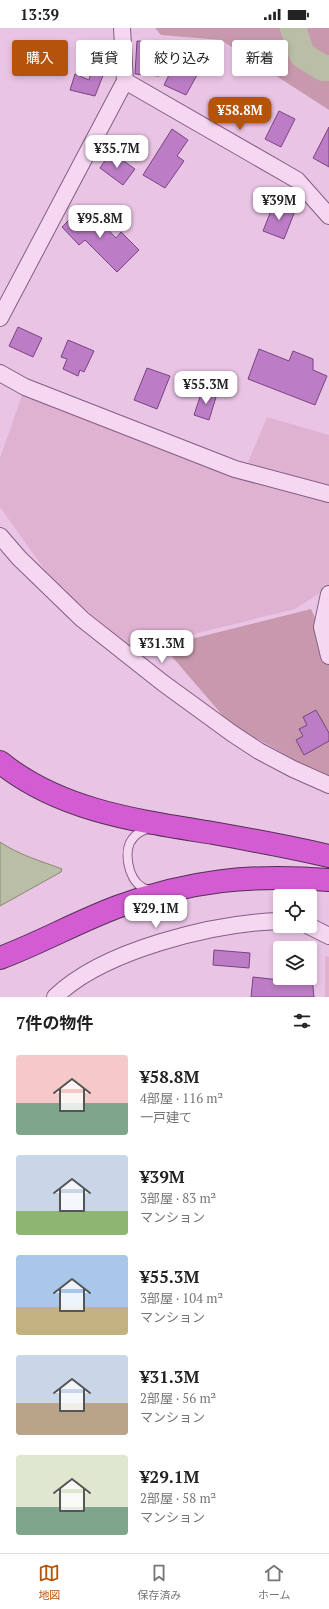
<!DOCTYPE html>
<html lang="ja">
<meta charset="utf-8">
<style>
:root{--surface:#fff;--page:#f2f2f2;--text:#222;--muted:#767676;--line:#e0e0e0;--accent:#b45309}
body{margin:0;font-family:"PT Serif","Noto Sans JP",serif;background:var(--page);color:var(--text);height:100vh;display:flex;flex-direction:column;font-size:15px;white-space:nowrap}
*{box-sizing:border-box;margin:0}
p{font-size:13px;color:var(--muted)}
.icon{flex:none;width:22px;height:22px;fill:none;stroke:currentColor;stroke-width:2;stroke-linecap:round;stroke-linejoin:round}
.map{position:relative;height:969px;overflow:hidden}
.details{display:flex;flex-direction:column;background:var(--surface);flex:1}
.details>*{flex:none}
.hud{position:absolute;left:12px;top:12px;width:305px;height:36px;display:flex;gap:8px}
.fabs{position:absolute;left:273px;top:861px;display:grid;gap:8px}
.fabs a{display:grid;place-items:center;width:44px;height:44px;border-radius:4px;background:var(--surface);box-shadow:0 2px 6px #0003;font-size:20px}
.price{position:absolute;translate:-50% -34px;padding:0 9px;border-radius:8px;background:#fff;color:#222;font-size:13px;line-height:26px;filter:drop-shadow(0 1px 2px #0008)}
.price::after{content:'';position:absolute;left:50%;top:24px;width:12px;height:9px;margin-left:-6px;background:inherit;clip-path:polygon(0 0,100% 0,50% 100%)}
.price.active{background:var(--accent);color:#fff}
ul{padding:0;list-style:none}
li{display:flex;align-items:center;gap:12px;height:100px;padding:0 16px}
li span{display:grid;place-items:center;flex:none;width:112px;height:80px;border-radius:4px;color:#555}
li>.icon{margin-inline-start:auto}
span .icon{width:48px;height:48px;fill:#fffc;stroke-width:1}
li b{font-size:17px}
h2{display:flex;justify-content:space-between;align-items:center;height:48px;padding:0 16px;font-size:17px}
.tag{padding:0 14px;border-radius:4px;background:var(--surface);box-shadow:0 2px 6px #0003;font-size:14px;line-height:36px}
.tag.active{background:var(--accent);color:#fff}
.status{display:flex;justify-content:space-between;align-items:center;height:28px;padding:0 20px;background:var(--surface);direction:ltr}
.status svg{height:11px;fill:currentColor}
.dock{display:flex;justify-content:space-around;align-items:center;height:56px;border-top:1px solid var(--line);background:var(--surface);font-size:11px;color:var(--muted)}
.dock a{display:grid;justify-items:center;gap:2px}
.dock .active{color:var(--accent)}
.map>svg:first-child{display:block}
</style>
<div class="status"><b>13:39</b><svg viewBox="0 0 49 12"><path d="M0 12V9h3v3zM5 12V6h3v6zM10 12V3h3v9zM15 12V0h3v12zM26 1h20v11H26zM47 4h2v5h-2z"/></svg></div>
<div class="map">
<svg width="329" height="969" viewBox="0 0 329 969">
<rect width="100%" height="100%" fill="#eac4e5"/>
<!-- farmland -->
<g fill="#dfb2d2">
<polygon points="25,359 246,439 267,389 329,407 329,559 295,581 133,621 54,555 0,479 0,430"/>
<polygon points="325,928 329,929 329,969 325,969"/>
</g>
<!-- green -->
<g fill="#c899ad">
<polygon points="155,0 329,0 329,82 221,12 161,7"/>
<polygon points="311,581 329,620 329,751 229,695 163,618"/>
</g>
<!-- water -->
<path fill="#babea6" stroke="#858b6d" d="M0 814C19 827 41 833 62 841L61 844 0 878Z"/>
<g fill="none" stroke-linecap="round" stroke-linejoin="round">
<!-- river -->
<polyline stroke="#babea6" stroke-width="26" points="293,0 302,27 323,40 329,40"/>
</g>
<!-- building -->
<g fill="#bc7dc6" stroke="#774481">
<polygon points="137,13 153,14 153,20 161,20 159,48 135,46"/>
<polygon points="99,17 114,22 115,36 111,47 104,45 95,68 70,62 75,46 89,52"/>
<polygon points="183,19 207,29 186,67 164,57"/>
<polygon points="279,83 295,91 281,119 265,111"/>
<polygon points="329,99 329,139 313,130"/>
<polygon points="172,101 188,112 177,128 184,133 165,160 143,147"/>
<polygon points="111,124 135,141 123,157 100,140"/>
<polygon points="274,175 295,183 284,211 263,203"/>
<polygon points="84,177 116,210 121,204 139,222 117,244 85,212 79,217 62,199"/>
<polygon points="18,299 42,310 33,329 9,318"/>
<polygon points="68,312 94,323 84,344 80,342 78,348 63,341 67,331 61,329"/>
<polygon points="259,321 289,333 293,323 313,331 313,342 327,348 315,377 248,351"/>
<polygon points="147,340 170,348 157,381 134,372"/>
<polygon points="202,363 217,366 209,392 194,387"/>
<polygon points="316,682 329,705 329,713 304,727 296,712 303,708 299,701 307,697 303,689"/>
<polygon points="214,922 250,925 249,940 213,937"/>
<polygon points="253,949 298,954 297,950 312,950 314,969 251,969"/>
</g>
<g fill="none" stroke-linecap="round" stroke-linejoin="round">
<defs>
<path id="lane" d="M150 800C144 802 138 804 134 809 122 821 128 851 142 859 144 861 148 861 151 862"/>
<g id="street">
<polyline points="125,53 297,152 329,188"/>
<polyline points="0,290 125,53 122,0"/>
<polyline points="0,345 25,359 235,441 329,466"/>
<polyline points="0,508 19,530 82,591 163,655 233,706 259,723 293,741 329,757"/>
<polyline points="329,566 322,599 329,628"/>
<polyline points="309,898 329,908"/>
<path d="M55 969C103 922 214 895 280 893"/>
</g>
<g id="highway">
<path d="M0 734C60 783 139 793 213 805 252 812 290 819 329 828"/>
<path d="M0 930C40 915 77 894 117 879 190 852 252 846 329 852"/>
</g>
</defs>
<!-- lane casing -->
<use href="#lane" stroke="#835c84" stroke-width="10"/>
<!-- street casing -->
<use href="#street" stroke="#835c84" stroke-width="18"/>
<!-- highway casing -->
<use href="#highway" stroke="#4f3052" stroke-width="24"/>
<!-- lane -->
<use href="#lane" stroke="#f6d7f1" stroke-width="8"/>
<!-- street -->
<use href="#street" stroke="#f6d7f1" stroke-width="16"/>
<!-- highway -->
<use href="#highway" stroke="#d35cd2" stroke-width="22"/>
</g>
</svg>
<div class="fabs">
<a><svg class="icon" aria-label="locate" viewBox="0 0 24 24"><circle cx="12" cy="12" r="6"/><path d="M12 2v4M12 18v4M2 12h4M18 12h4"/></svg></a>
<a><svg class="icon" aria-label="layers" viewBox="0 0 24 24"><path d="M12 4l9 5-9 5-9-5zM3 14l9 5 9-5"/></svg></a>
</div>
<b class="price active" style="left:240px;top:103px">¥58.8M</b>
<b class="price" style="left:117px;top:141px">¥35.7M</b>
<b class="price" style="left:279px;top:193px">¥39M</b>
<b class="price" style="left:100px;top:211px">¥95.8M</b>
<b class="price" style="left:206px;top:377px">¥55.3M</b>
<b class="price" style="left:162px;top:636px">¥31.3M</b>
<b class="price" style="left:156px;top:901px">¥29.1M</b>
<div class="hud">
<a class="tag active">購入</a>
<a class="tag">賃貸</a>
<a class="tag">絞り込み</a>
<a class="tag">新着</a>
</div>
</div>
<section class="details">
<h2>7件の物件<svg class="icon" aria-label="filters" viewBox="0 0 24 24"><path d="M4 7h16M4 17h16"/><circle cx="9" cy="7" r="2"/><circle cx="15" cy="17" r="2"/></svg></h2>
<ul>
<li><span style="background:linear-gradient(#f6c9c9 60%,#7fa58c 0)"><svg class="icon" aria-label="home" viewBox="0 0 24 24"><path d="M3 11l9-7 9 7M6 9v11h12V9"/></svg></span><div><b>¥58.8M</b><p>4部屋 · 116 m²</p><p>一戸建て</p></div></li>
<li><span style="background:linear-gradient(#c9d6e8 70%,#8fb573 0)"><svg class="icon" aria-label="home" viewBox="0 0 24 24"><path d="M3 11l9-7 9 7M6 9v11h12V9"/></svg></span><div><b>¥39M</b><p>3部屋 · 83 m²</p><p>マンション</p></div></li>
<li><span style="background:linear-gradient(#a9c7e8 65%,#c2b280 0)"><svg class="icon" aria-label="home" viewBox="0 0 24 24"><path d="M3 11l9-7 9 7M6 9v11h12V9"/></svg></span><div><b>¥55.3M</b><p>3部屋 · 104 m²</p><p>マンション</p></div></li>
<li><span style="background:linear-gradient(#c9d6e8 60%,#b9a48a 0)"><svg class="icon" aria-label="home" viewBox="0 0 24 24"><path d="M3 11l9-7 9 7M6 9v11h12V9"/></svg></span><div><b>¥31.3M</b><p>2部屋 · 56 m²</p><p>マンション</p></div></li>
<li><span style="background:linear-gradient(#dfe7d0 65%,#7fa58c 0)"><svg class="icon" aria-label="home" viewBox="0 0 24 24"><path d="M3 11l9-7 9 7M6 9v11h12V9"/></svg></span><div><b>¥29.1M</b><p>2部屋 · 58 m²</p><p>マンション</p></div></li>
</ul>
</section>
<nav class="dock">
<a class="active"><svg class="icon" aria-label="map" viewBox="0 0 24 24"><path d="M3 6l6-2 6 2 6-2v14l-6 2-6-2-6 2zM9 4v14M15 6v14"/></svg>地図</a>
<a><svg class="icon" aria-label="saved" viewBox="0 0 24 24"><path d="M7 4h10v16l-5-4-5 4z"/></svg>保存済み</a>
<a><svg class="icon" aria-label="home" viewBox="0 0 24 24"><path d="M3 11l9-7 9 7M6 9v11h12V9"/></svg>ホーム</a>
</nav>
